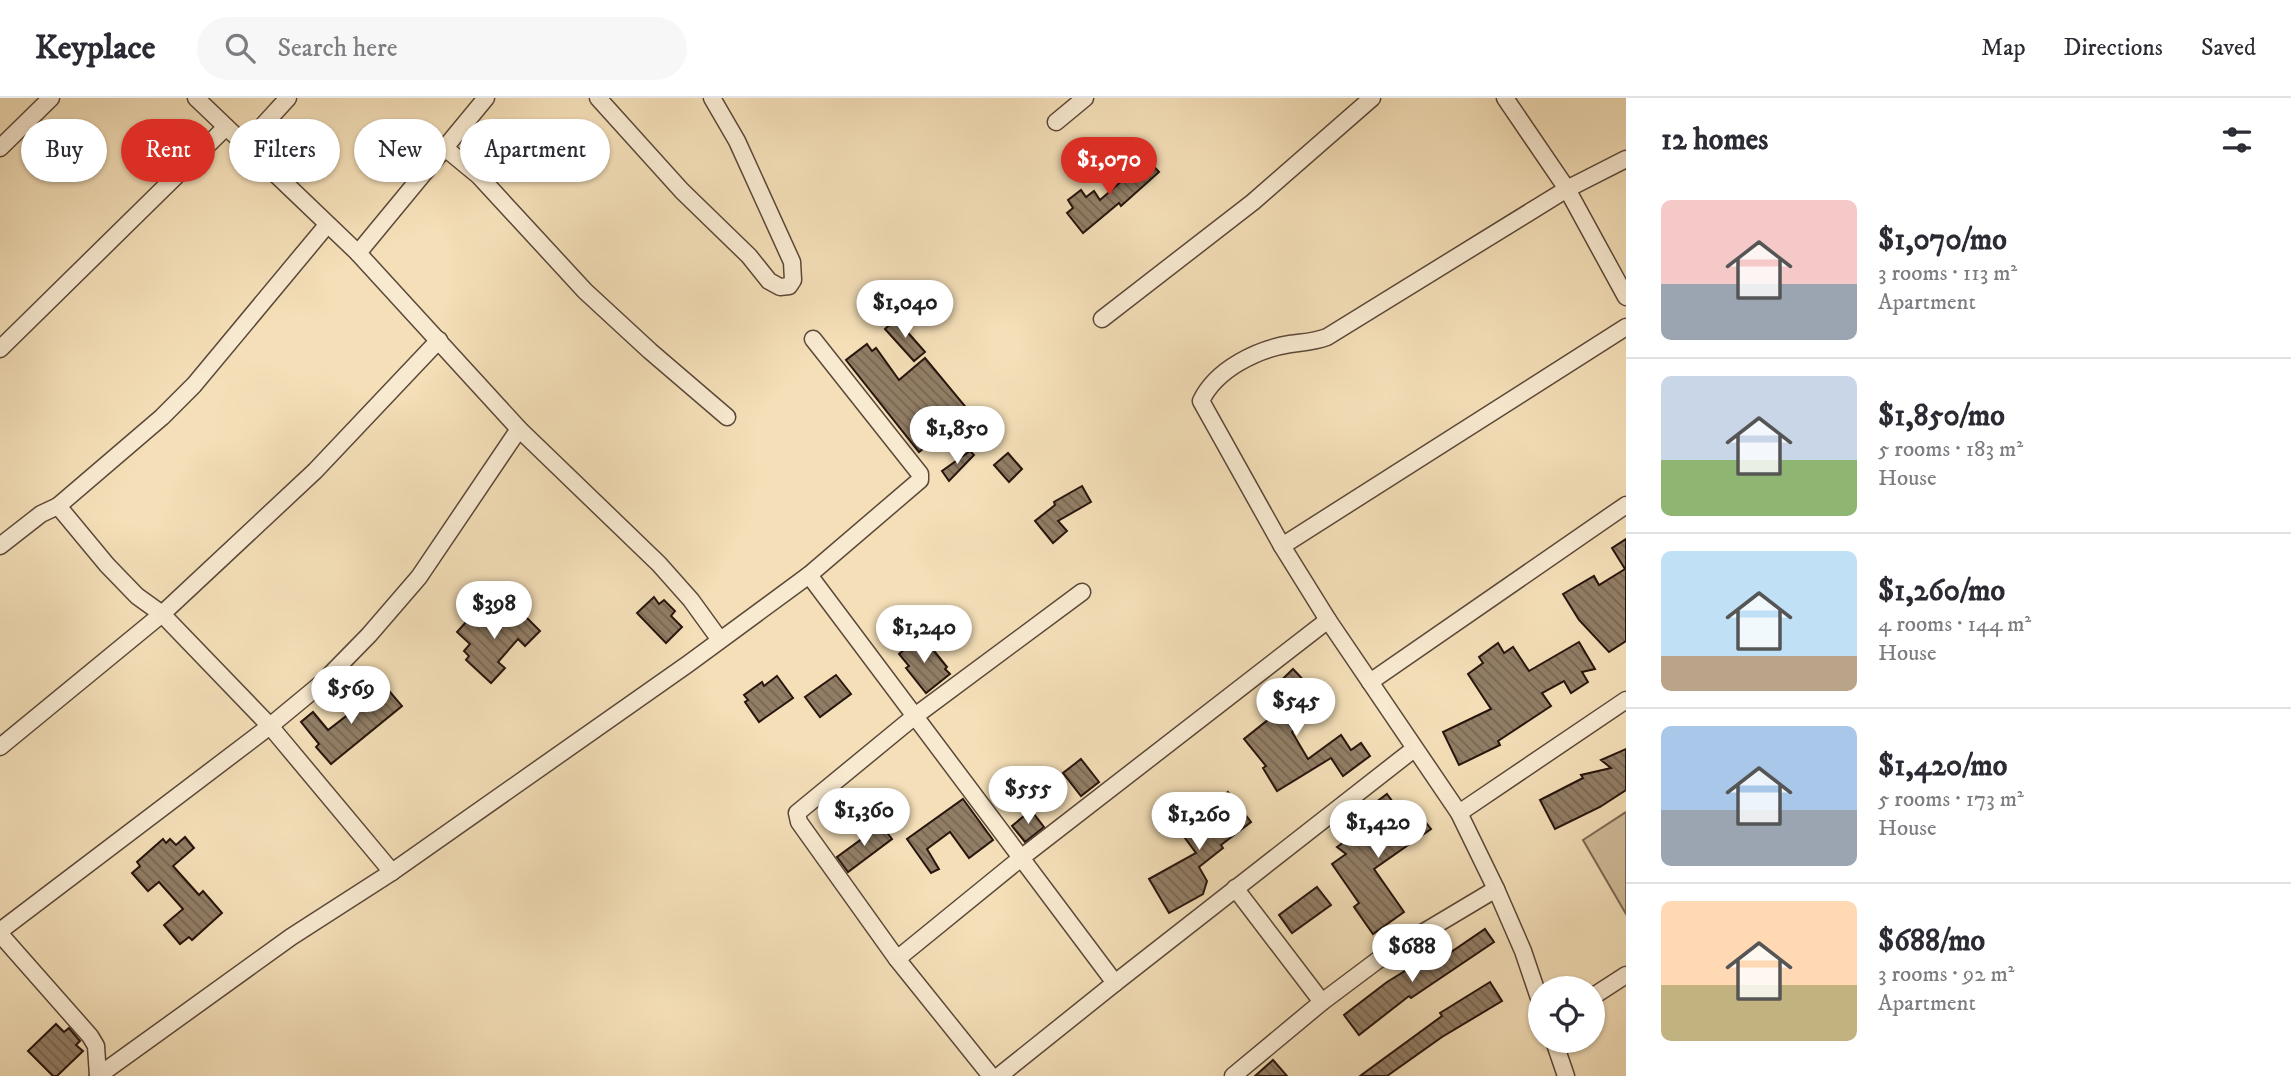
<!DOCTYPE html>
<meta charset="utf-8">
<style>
:root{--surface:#fff;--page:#f7f7f7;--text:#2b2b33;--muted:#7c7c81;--line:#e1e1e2;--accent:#d93025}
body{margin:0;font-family:"IM FELL DW Pica",serif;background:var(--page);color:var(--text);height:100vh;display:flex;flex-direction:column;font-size:26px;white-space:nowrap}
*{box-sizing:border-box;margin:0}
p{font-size:23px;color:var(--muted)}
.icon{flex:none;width:38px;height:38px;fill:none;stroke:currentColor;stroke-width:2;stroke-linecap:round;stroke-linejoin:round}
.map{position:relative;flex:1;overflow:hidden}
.sheet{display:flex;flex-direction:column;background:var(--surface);width:665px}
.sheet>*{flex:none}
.top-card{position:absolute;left:21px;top:21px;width:665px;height:63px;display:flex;gap:14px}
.controls{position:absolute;left:1528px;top:878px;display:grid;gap:14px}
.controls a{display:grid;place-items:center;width:77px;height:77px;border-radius:50%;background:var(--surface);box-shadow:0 2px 5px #0004;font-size:35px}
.price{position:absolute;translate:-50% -60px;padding:0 16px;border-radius:24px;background:#fff;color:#222;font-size:23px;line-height:46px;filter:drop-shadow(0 2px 4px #0008)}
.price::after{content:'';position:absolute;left:50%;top:42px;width:21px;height:16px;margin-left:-10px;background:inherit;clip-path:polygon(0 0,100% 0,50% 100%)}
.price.active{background:var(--accent);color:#fff}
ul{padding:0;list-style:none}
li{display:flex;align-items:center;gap:21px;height:175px;padding:0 35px}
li+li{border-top:2px solid var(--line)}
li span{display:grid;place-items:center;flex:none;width:196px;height:140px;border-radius:10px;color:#555}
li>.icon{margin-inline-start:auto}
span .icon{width:84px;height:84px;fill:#fffc;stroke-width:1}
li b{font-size:30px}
h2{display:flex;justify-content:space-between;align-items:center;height:84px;padding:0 35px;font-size:30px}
.pill{padding:0 24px;border-radius:32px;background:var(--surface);box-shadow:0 2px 5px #0004;font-size:24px;line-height:63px}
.pill.active{background:var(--accent);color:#fff}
header{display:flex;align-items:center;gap:42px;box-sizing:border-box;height:98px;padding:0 35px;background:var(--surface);border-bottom:2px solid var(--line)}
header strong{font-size:33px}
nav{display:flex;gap:38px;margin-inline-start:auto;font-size:24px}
.search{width:490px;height:63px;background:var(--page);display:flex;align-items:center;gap:18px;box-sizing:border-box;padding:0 24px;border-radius:38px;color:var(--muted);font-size:26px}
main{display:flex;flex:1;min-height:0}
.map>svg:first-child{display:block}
</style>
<header>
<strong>Keyplace</strong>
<div class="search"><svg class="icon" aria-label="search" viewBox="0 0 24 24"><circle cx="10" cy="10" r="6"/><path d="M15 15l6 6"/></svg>Search here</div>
<nav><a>Map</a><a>Directions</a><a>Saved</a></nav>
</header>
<main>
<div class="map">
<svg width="1626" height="978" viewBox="0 0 1626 978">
<defs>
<pattern id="building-back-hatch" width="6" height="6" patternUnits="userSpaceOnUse" patternTransform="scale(1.75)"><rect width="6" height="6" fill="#927e66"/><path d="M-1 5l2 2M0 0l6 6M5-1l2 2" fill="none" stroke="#776652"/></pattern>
</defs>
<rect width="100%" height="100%" fill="#f4dfb8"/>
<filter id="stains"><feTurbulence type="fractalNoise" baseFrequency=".00286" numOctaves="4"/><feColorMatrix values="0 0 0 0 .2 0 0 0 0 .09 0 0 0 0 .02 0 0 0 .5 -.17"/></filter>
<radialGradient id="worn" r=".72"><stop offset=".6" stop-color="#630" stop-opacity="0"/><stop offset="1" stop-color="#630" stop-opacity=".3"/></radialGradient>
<!-- green -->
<polygon fill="#d1bd9b" stroke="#7c6954" stroke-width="2" points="1626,714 1626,816 1583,742"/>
<!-- building -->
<g fill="url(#building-back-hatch)" stroke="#28150d" stroke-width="2">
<polygon points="1147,61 1159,74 1121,108 1119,105 1083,135 1067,115 1073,110 1068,102 1081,92 1086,99 1094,93 1100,102"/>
<polygon points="896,221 925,254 914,263 885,231"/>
<polygon points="867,246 872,253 876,250 899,282 925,260 969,313 919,354 846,262"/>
<polygon points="970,353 974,357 949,383 942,373"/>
<polygon points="1008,355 1022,371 1009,384 994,367"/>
<polygon points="1082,388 1091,404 1058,423 1067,433 1053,445 1035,423 1055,407 1054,404"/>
<polygon points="1626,441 1626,543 1609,554 1579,522 1563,496 1594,478 1599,487 1625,471 1612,450"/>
<polygon points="654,499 659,506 664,502 675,513 671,518 682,529 666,545 637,515"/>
<polygon points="518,511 540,533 525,548 518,541 498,564 505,570 491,585 466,562 469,558 464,553 470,546 457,534 477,512 498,531"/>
<polygon points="922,538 947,569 945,571 950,576 926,595 906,570 909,568 899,556"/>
<polygon points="1579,544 1595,571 1582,574 1588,584 1571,595 1564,583 1542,595 1551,608 1498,643 1500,647 1459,667 1443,634 1491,611 1468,576 1483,565 1479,559 1498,545 1504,555 1513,549 1529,573"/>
<polygon points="1293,571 1310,589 1302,596 1317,611 1292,634 1308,661 1341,637 1351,652 1361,645 1370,658 1343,678 1331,660 1277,693 1263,670 1266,668 1244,641 1279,613 1265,598"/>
<polygon points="836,577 851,596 820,619 805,599"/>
<polygon points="777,578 793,600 759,624 745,604 748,602 744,597 762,584 764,588"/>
<polygon points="380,592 385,598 390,594 402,608 331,666 316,649 319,646 301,624 313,614 328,632"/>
<polygon points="1626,651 1626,692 1600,709 1555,731 1540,702 1583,680 1581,677 1611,670 1601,662"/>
<polygon points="1081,661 1099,684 1081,698 1063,675"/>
<polygon points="1228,694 1251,724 1221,747 1223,750 1199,769 1207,783 1203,796 1169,815 1149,781 1196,755 1179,732"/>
<polygon points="1387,696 1401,715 1412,707 1431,731 1374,771 1404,814 1373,836 1354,809 1359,805 1332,766 1346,756 1337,749 1376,721 1367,711"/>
<polygon points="963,701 993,742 969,760 950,734 927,751 939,771 931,775 907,741"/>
<polygon points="1031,712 1044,729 1025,744 1012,728"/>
<polygon points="881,727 892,741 848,774 837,759"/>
<polygon points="185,739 194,750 173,768 199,797 203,793 222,815 192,842 189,839 180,846 164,827 183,811 159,784 148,793 132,775 140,768 137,764 163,741 166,745 170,741 176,747"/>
<polygon points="1317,789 1331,807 1292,835 1279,817"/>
<polygon points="1485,831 1494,844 1411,900 1409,898 1359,937 1344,917 1387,884 1421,863 1426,871"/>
<polygon points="1490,884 1502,903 1442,939 1387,978 1360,978 1442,918 1440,915"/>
<polygon points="56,926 64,934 69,930 80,943 76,947 83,953 57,978 53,978 28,953"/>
<polygon points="1273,962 1287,978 1255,978"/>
</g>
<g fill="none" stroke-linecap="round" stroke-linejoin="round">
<defs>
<g id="minor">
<polyline points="196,0 358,155 519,331 659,466 691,502 720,542"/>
<polyline points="598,0 682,93 749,158 769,183 780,189 789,188 793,182 792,164 737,43 712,0"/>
<polyline points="1505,0 1567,91 1626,199"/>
<polyline points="1056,24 1085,0"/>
<polyline points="246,46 288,0"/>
<polyline points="0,50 51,0"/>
<polyline points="445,50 479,78 585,193 650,253 727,319"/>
<polyline points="358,155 486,0"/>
<polyline points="1102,221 1253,104 1372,0"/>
<polyline points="0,251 226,29"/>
<polyline points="58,408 107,467 137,498 162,516 270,628 392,774"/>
<polyline points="0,448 41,416 58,408 162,319 194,287 327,127"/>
<polyline points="1282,448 1626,229"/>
<polyline points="809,477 1115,885"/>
<polyline points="1370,584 1626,407"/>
<polyline points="0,649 162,516 315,373 439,242"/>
<polyline points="1459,715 1626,602"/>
<polyline points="1235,790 1322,904"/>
<polyline points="0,833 270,628 322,585 369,537 419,479 519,331"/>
<polyline points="0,836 90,938 96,948 98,978"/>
<polyline points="897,861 1021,760 1328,522"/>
<polyline points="1592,899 1626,877"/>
<path d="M1540 903 1523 853 1496 791 1459 715 1328 522 1282 448 1201 303C1216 271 1258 251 1290 246 1304 244 1314 244 1327 239L1567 91 1626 61"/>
<polyline points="1554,943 1566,978"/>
<polyline points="98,978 291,839 392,774 688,566 809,477 920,382 920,376 813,241"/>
<polyline points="991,978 897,861 799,724 797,715 915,618 1082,494"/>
<polyline points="999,978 1115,885 1414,651"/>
<polyline points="1233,978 1322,904 1382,859 1496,791"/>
</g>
</defs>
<!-- minor casing -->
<use href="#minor" stroke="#5b4838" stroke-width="19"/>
<!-- minor -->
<use href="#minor" stroke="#f8ead1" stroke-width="16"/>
</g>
<rect width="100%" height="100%" filter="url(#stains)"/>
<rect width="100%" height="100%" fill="url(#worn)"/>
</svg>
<div class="controls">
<a><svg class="icon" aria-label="locate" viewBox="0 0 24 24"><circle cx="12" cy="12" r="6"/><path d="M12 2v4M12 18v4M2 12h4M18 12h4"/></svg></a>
</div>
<b class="price active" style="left:1109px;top:99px">$1,070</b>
<b class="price" style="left:905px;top:242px">$1,040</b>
<b class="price" style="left:957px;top:368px">$1,850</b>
<b class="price" style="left:494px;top:543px">$398</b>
<b class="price" style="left:924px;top:567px">$1,240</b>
<b class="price" style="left:351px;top:628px">$569</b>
<b class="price" style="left:1296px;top:640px">$545</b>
<b class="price" style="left:1028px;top:728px">$555</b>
<b class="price" style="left:864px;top:750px">$1,360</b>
<b class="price" style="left:1199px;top:754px">$1,260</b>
<b class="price" style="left:1378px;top:762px">$1,420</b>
<b class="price" style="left:1412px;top:886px">$688</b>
<div class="top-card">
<a class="pill">Buy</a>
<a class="pill active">Rent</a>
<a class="pill">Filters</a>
<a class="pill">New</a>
<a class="pill">Apartment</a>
</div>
</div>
<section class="sheet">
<h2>12 homes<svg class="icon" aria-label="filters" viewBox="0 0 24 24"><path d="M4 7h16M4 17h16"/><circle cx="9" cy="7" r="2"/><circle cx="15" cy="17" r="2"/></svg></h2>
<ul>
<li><span style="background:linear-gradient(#f6c9c9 60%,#9aa5b1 0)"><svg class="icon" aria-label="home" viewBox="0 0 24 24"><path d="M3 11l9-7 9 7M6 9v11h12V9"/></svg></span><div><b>$1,070/mo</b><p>3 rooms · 113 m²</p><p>Apartment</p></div></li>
<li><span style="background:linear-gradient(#c9d6e8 60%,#8fb573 0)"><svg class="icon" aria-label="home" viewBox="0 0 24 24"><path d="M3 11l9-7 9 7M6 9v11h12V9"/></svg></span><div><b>$1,850/mo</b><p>5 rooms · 183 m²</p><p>House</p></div></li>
<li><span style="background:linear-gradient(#bfe0f5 75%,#b9a48a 0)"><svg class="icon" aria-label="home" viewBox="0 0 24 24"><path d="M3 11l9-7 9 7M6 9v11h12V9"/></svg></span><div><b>$1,260/mo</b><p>4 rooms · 144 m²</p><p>House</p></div></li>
<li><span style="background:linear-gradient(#a9c7e8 60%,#9aa5b1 0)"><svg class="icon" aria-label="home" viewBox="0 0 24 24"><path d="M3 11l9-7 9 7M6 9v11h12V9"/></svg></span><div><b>$1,420/mo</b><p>5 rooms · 173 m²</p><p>House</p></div></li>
<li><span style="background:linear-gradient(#ffd9b3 60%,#c2b280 0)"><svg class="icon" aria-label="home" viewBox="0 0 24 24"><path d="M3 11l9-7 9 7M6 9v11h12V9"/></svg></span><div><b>$688/mo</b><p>3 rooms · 92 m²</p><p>Apartment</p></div></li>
</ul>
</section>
</main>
